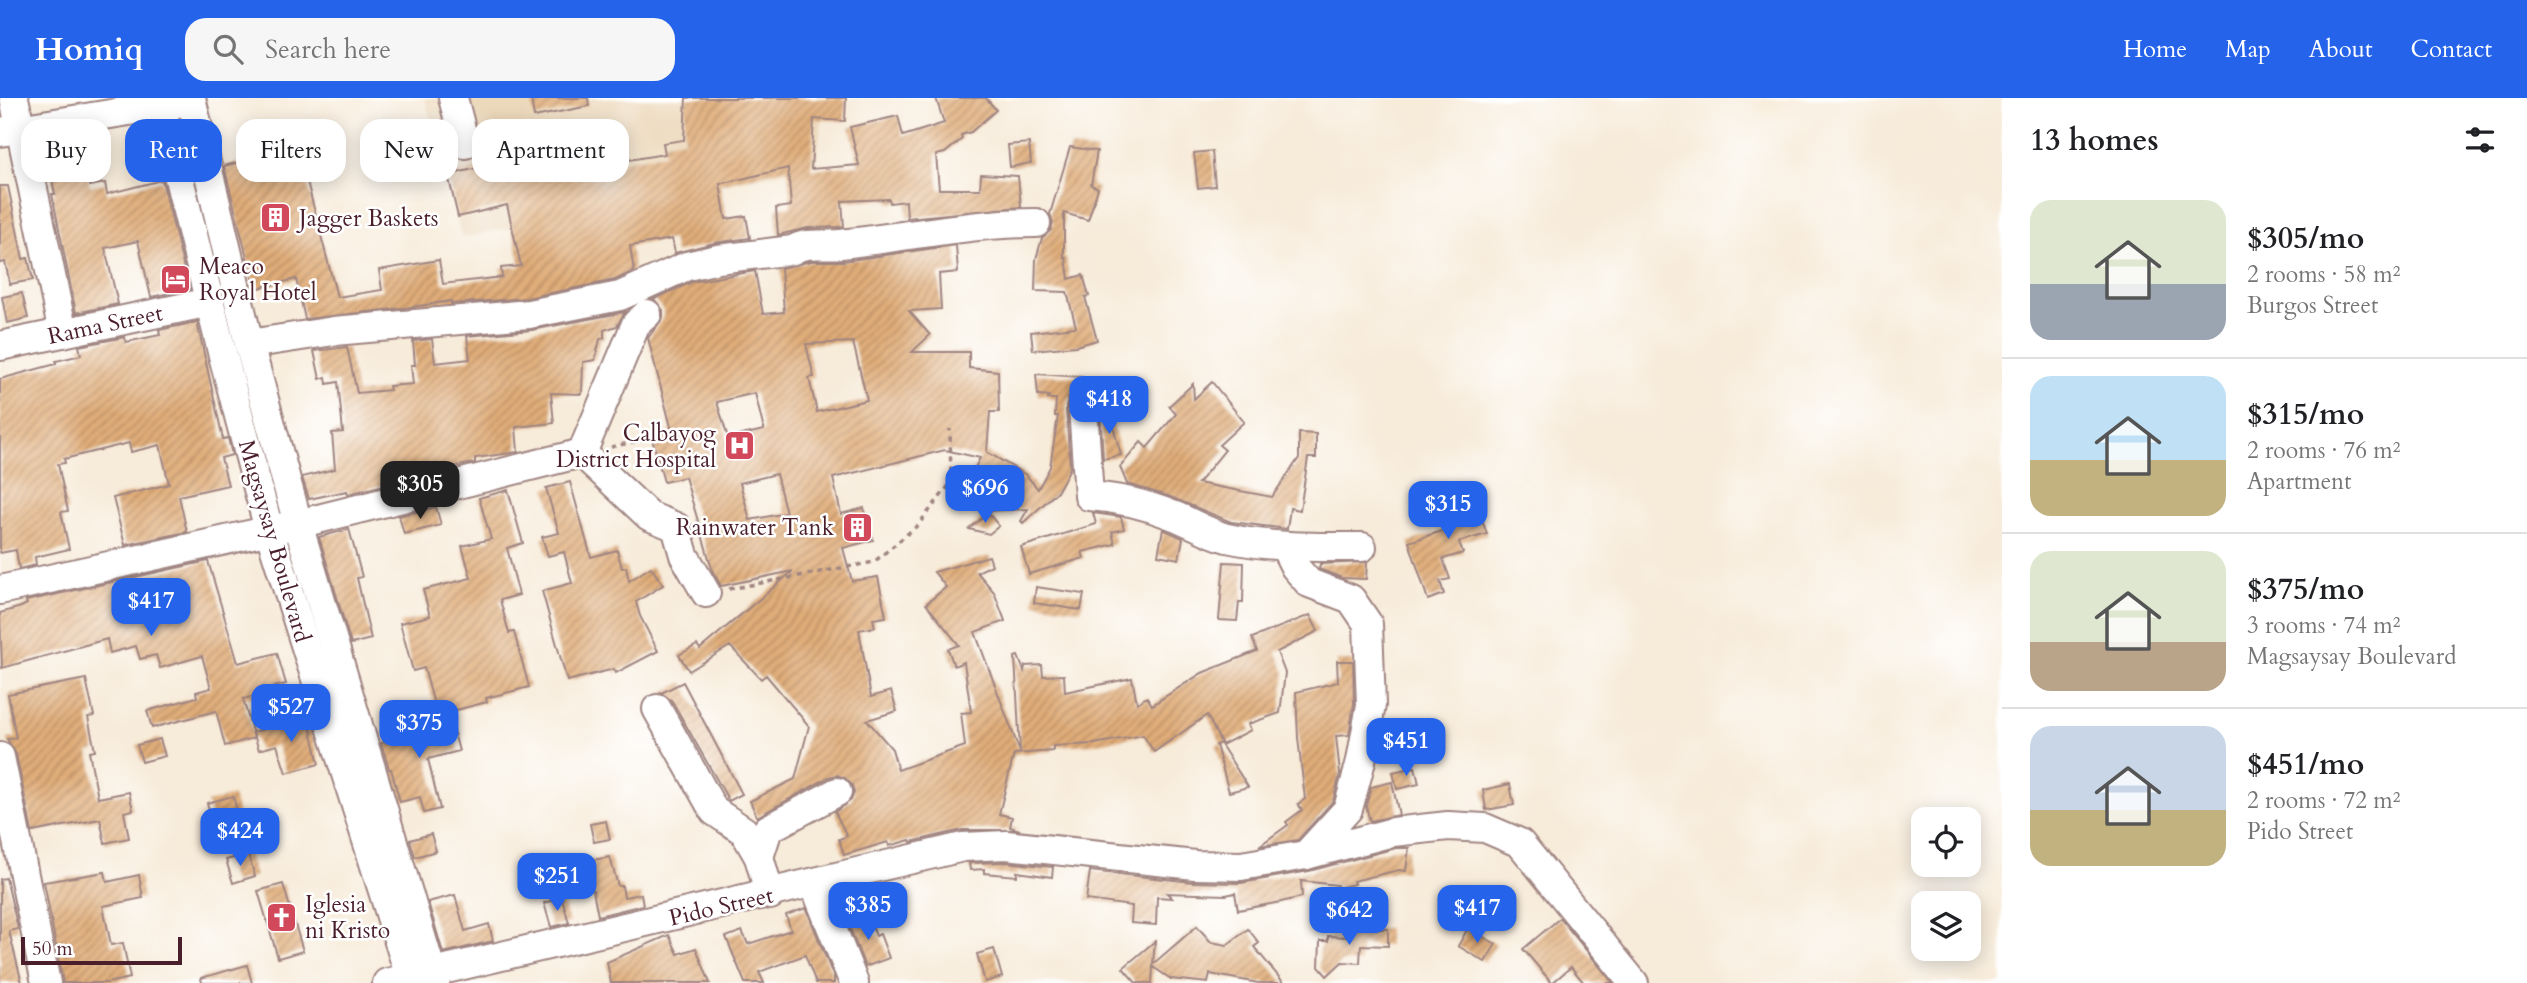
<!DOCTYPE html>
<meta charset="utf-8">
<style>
:root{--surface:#fff;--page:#f6f6f6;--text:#202124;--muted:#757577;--line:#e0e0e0;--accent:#2563eb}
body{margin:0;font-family:Cardo,serif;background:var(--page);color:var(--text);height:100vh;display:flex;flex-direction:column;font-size:26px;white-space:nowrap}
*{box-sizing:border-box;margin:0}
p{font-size:23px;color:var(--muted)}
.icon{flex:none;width:38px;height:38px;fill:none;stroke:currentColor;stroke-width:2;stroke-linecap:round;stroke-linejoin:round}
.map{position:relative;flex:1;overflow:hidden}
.panel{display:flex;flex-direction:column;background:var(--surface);width:525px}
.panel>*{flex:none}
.guide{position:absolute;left:21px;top:21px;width:665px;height:63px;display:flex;gap:14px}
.controls{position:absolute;left:1911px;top:709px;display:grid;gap:14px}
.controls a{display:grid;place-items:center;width:70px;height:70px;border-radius:14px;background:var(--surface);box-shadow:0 4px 18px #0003;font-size:35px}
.scale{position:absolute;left:21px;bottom:18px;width:161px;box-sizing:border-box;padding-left:7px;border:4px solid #4a1f2b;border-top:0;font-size:19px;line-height:24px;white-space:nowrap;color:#4a1f2b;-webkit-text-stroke:5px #fff;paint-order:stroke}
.price{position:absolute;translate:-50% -60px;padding:0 16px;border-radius:14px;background:var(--accent);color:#fff;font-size:23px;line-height:46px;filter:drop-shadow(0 2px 4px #0008)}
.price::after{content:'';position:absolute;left:50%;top:42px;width:21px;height:16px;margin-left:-10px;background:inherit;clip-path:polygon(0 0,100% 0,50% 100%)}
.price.active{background:#222;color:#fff}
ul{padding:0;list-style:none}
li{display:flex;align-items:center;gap:21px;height:175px;padding:0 28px}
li+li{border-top:2px solid var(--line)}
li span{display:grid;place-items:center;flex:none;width:196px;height:140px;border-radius:21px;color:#555}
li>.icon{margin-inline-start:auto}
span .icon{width:84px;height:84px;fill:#fffc;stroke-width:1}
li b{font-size:30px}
h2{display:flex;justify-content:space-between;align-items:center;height:84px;padding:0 28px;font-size:30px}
.chip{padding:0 24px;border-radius:21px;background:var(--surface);box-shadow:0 4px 18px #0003;font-size:24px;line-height:63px}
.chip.active{background:var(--accent);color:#fff}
header{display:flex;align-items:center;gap:42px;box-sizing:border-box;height:98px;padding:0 35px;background:var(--accent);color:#fff}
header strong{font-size:33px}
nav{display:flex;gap:38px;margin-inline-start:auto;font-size:24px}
.search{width:490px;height:63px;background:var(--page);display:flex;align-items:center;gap:18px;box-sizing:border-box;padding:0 24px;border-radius:21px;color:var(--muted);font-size:26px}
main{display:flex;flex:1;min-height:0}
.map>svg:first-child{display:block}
</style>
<header>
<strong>Homiq</strong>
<div class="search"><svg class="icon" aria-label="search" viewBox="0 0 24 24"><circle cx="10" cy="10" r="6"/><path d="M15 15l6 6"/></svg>Search here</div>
<nav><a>Home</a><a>Map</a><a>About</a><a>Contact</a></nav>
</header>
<main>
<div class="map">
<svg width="2002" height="885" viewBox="0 0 2002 885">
<defs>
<pattern id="building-hatch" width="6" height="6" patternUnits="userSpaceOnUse" patternTransform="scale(1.75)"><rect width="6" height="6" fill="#e0ad79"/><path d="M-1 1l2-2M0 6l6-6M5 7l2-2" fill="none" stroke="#b88c63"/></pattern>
</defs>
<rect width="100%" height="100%" fill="#fff"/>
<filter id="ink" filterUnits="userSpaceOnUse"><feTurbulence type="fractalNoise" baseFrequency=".0143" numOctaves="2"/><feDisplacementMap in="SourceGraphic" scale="14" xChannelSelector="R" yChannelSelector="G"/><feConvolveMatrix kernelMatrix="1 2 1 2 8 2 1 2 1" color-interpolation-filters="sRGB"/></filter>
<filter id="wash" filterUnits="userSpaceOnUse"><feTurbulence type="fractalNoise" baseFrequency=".00686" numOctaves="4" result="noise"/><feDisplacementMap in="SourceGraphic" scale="28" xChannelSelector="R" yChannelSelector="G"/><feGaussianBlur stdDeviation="1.57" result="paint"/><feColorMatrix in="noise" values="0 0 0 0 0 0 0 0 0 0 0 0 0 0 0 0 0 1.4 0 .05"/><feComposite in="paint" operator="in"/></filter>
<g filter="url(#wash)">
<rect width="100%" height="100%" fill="#f7ebd9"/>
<!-- built -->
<polygon fill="#ecd8ba" points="425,0 826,0 815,67 462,140"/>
<g id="blocks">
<!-- building -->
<g fill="url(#building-hatch)" fill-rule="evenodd">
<polygon points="531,0 588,0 589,8 534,19"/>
<polygon points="686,0 846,0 845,23 814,21 811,71 859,67 850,29 898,18 903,38 944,25 936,0 986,0 996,12 971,34 961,37 962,41 945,55 936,57 939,91 980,91 981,76 1018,78 1021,109 907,120 906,103 890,105 889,101 842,103 844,129 808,130 778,137 776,110 791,108 788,70 720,86 726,121 746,118 750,140 714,145 675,155 672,141 630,148 634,173 615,182 527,200 451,206 451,203 412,209 305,221 296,181 255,191 224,68 298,49 337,199 382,192 379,172 439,162 443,186 502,179 501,170 521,168 507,107 458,119 448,77 482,69 479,55 481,50 480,38 493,35 500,64 553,52 556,65 619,51 622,63 665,56 663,45 684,42"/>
<polygon points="1029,45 1031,65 1010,69 1008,47"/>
<polygon points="1070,49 1097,53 1091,87 1098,90 1088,122 1064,115 1064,160 1066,160 1069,181 1083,177 1089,198 1085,199 1097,242 1076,248 1033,252 1031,234 1076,229 1067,194 1035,193 1036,161 1042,140 1051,132 1053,124 1050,116"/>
<polygon points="82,51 90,88 105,85 107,96 162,82 189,191 151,199 138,143 105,150 118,206 76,215 52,96 55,96 47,58"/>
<polygon points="1212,53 1215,88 1198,90 1194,55"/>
<polygon points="0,88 8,88 23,161 28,160 33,182 10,186 5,164 0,165"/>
<path d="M956 147 958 174 939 176 941 211 909 213 930 237 912 254H969V270L998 273 999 314H990L987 354 1026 377 1038 391 1050 369 1058 318H1055L1056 301H1048L1049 298 1038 297 1036 276 1082 279 1081 293 1073 296 1068 301 1066 309 1070 370 1057 394 1023 425 1021 423 1028 411 985 413 984 391 968 383 980 360 945 352 833 380 841 416 864 410 873 442 843 450 852 483 878 479 886 519 873 521 875 529 859 532 871 599 891 593 897 613 867 622 892 651 898 672 965 648 961 615 971 614 964 564 954 568 948 551 959 547 926 506 946 489 934 474 989 458 992 467 977 474 994 494 1005 523 975 534 1020 654 1015 559 1018 558 1024 573 1025 568 1042 567 1043 578 1064 577 1065 594 1132 580 1137 605 1147 599 1152 607 1202 575 1257 553 1252 540 1310 517 1318 533 1277 554 1285 575 1280 615 1248 626 1251 632 1222 647 1207 617 1154 654 1143 637 1094 646 1053 648V653L1014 656 999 716 1012 719 1010 729 1020 732H962L911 744 910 742 889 748 888 744 844 757 839 741 847 738 835 714 851 702 854 695 852 687 845 680 837 677 829 679 757 719 750 703 795 681 809 628 766 577 761 581 730 548 689 573 679 557 697 547 700 551 793 473 721 488 713 474 685 379 664 384 651 337 672 333 648 240 663 220V212L654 201 692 184 755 173 763 216 784 214 781 170 812 163H843ZM853 244 867 302 817 314 809 280 814 279 806 246ZM755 295 764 332 728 340 717 304ZM776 376 786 415 750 422 740 385Z"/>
<polygon points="22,195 28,220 7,225 2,199"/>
<polygon points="625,214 617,228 604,232 604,240 600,241 595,262 583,264 582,296 551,295 554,325 516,329 518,354 475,360 475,365 441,371 441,373 348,396 347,393 309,401 302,379 335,371 332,335 343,334 338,284 327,286 326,279 320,281 314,253 347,249 357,295 390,292 389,288 413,286 411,267 415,267 413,243 432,241 435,265 470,261 467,238 532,232"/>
<polygon points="197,224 223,341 228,340 232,357 221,360 228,387 179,398 187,434 125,447 113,400 169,386 160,347 131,354 129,345 64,361 65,365 58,366 68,413 61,414 69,451 35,459 36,467 19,471 16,452 0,455 0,281 56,266 56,263 81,257 79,248 125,239 126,244 160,237 159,232"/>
<polygon points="1212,284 1244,324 1219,347 1225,352 1198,385 1272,399 1299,360 1299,335 1316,336 1316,360 1308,360 1300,412 1290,410 1287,431 1231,424 1168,398 1127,386 1120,369 1141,344 1147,350 1176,316 1169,308 1193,286 1194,301"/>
<polygon points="1108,310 1121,357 1103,361 1100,312"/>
<polygon points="570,384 591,459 617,452 622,470 626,469 629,483 651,469 663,487 636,504 640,518 658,553 616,575 614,571 567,583 542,493 572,485 564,454 548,458 542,439 559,435 546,390"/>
<polygon points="1476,391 1480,416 1487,436 1459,444 1463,455 1443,461 1450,481 1440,483 1444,496 1428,502 1409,444 1451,430 1446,396"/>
<polygon points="508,392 523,445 507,450 519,497 500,502 509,535 514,534 529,589 486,600 487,604 437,617 424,570 413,573 400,525 430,518 423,492 471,480 462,448 491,441 479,400"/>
<polygon points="436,409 441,427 404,436 399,418"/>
<polygon points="988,415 999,428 989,436 969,431"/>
<polygon points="1093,415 1121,419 1124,431 1112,434 1115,446 1082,454 1084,460 1029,476 1021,449 1096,426"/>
<polygon points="349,431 362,479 357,480 371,541 351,546 319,439"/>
<polygon points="1163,431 1183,440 1179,461 1158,457"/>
<polygon points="208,463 238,565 277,555 286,586 266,591 267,595 243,601 254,640 225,648 216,613 152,630 147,613 197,599 196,594 211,590 202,558 160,570 156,557 140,561 136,548 110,555 107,541 2,570 0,515 21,509 27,506 26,503"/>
<polygon points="1224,464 1244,465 1243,504 1239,504 1237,523 1219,522"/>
<polygon points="1367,464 1366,481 1342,480 1319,471 1320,466"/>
<polygon points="1036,489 1084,496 1081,512 1034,505"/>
<polygon points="1337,563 1353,563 1354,606 1349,637 1336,638 1340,676 1333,703 1298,742 1259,748 1288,727 1286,724 1302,712 1298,706 1305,701 1298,640 1296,594 1338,584"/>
<polygon points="86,581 94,618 88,619 95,653 89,654 98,700 129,694 133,712 124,714 129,740 105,745 100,721 32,734 16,656 7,641 16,640 8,596"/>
<polygon points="683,584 742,696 729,703 672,603 661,595"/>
<polygon points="308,619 319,666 286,675 277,647 259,652 253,634"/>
<polygon points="450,620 459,653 428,661 440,711 424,715 420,699 400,704 391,671 389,671 381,645 391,643 389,636"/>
<polygon points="160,641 165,658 142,664 137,647"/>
<polygon points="1220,645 1248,689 1229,694 1216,647"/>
<polygon points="1415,669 1419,686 1397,691 1393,674"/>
<polygon points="1392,684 1399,717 1370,723 1366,708 1371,689"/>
<polygon points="1510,686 1514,707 1486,712 1483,692"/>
<polygon points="233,698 240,724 215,731 207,705"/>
<polygon points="606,723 610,741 594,744 590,726"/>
<polygon points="431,736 436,753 415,759 410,742"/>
<polygon points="1396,750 1409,750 1406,773 1399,772 1353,783 1354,786 1338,790 1337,787 1301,783 1302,799 1281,804 1238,812 1235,795 1226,797 1167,795 1172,800 1157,799 1156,827 1131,825 1132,808 1086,802 1090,773 1193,784 1241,785 1309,773"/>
<polygon points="248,756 255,778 233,785 226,762"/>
<polygon points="610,759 618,788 622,788 624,799 641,796 643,807 598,818 587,763"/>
<polygon points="1006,764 1053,769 1052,779 1017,774 1017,778 984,775 984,771 970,772 969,765"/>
<polygon points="105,774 107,784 139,777 143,800 103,808 111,847 123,845 130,880 107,885 63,885 44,784"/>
<polygon points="6,780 18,831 9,833 22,885 0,885 0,781"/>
<polygon points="283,786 303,853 278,860 258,793"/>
<polygon points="455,797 465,833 489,826 493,843 443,855 428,804"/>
<polygon points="562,800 569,825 551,829 544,805"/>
<polygon points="806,810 834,880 834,885 816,885 805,857 759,874 764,885 745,885 726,839 742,833 748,846 791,832 786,817"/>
<polygon points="868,818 876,838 880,836 889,860 865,869 848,825"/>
<polygon points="1560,820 1613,885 1584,885 1571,869 1552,885 1523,851"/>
<polygon points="1197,828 1211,844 1227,847 1248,831 1259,845 1254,849 1284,885 1258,885 1210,876 1208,885 1171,881 1153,869 1152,885 1136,885 1123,870 1155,843 1153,866"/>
<polygon points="1347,830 1388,831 1388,848 1361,847 1360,865 1342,864 1327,878 1319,869 1320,843 1328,843 1328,838 1347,839"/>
<polygon points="1468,830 1496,846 1485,864 1458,848"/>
<polygon points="669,837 678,856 696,850 710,885 611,885 607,864"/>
<polygon points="994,851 1002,879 985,884 977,856"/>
<polygon points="247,867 252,885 202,885 201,880"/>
</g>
</g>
</g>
<g filter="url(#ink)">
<use href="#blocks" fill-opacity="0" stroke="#a08582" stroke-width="2"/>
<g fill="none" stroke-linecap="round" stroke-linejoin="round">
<defs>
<g id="minor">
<polyline points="14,0 63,235"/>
<polyline points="159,0 221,250 269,432 412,885"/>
<polyline points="191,0 249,246 298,426 435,885"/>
<polyline points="453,0 465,46"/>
<polyline points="0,34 178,5"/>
<path d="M249 246 334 233 529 216 620 198 687 168 718 161 793 152C807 143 824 148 841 146 906 139 971 125 1036 125"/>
<polyline points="0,248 210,204"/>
<path d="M1083 309 1089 398C1118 400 1145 406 1172 417 1191 424 1208 435 1227 440 1272 450 1317 449 1362 449"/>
<polyline points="582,355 649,418 676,429 684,457 706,495"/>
<polyline points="582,355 636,226 647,216"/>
<polyline points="1285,449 1295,469 1309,485 1351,501 1368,526 1371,607 1361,663 1348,711 1306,757"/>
<polyline points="0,492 298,426 582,355"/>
<polyline points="657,611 714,713 744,733 759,759 770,797"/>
<polyline points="0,659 46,885"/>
<polyline points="759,759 768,731 837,694"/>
<polyline points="814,786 854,885"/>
<polyline points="387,885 963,749 1006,747 1195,767 1241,768 1306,757 1393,734 1448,728 1485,730 1520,745 1634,885"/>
</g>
</defs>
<!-- minor casing -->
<use href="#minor" stroke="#a08582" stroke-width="32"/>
<!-- path -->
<g stroke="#a08582" stroke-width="3.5" stroke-dasharray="5 5" stroke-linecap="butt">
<polyline points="611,349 647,341"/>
<polyline points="729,491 874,464 918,427 951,385 950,331"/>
</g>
<!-- minor -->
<use href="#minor" stroke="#fff" stroke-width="28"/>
</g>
</g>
<!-- icons -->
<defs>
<symbol id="building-square" viewBox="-11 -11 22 22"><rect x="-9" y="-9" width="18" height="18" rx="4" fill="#d1495b" stroke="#fff"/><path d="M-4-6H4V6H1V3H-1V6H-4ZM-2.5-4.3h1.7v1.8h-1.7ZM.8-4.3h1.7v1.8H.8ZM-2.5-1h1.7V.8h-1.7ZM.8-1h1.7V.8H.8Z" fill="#fff"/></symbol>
<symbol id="hotel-square" viewBox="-11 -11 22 22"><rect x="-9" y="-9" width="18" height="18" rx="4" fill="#d1495b" stroke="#fff"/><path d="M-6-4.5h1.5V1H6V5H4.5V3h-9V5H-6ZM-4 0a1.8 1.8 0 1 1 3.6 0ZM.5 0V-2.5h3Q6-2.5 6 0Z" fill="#fff"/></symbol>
<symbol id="hospital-square" viewBox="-11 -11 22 22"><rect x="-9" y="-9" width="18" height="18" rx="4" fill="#d1495b" stroke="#fff"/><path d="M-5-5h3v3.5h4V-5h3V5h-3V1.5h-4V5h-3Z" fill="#fff"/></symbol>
<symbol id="church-square" viewBox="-11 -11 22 22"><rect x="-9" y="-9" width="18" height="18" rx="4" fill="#d1495b" stroke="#fff"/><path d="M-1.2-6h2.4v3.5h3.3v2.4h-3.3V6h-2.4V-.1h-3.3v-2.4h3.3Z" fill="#fff"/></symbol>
</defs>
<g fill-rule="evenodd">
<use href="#building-square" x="258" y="102" width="35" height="35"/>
<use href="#hotel-square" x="158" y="164" width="35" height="35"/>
<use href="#hospital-square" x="722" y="330" width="35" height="35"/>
<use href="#building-square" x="840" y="412" width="35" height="35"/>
<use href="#church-square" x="264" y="802" width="35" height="35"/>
</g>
<g text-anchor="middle" stroke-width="5" stroke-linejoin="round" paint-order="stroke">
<!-- poi labels -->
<g font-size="23" fill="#4a1f2b" stroke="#fff" text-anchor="start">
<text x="299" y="128">Jagger Baskets</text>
<text x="199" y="176">Meaco<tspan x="199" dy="26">Royal Hotel</tspan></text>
<text x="716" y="343" text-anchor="end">Calbayog<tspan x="716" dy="26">District Hospital</tspan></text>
<text x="834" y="437" text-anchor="end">Rainwater Tank</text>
<text x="305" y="814">Iglesia<tspan x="305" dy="26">ni Kristo</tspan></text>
</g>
<!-- street labels -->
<g font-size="23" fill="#4a1f2b" stroke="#fff">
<text transform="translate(105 226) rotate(-12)" y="8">Rama Street</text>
<text transform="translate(275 443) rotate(74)" y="8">Magsaysay Boulevard</text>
<text transform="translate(721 808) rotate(-13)" y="8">Pido Street</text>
</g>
</g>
</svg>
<div class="controls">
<a><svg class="icon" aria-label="locate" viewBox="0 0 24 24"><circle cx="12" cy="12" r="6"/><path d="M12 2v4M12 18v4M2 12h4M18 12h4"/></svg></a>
<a><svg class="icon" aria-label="layers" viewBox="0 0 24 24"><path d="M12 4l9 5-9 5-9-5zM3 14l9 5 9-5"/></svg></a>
</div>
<div class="scale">50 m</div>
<b class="price" style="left:1109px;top:338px">$418</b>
<b class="price active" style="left:420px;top:423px">$305</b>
<b class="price" style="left:985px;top:427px">$696</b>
<b class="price" style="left:1448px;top:443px">$315</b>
<b class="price" style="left:151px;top:540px">$417</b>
<b class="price" style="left:291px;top:646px">$527</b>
<b class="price" style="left:419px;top:662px">$375</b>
<b class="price" style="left:1406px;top:680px">$451</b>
<b class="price" style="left:240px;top:770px">$424</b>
<b class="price" style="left:557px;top:815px">$251</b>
<b class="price" style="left:868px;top:844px">$385</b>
<b class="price" style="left:1477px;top:847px">$417</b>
<b class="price" style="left:1349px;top:849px">$642</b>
<div class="guide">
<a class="chip">Buy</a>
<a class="chip active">Rent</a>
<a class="chip">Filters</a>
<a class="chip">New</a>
<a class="chip">Apartment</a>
</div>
</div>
<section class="panel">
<h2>13 homes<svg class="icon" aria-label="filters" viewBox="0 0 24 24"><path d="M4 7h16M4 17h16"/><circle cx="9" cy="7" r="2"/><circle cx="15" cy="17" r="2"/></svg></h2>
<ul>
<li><span style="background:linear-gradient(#dfe7d0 60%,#9aa5b1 0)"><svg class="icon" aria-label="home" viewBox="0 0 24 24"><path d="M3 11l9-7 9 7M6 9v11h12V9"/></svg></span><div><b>$305/mo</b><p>2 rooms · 58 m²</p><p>Burgos Street</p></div></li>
<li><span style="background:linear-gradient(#bfe0f5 60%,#c2b280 0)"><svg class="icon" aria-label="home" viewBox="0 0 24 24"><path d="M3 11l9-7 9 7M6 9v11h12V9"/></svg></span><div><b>$315/mo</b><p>2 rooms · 76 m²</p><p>Apartment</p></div></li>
<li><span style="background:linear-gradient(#dfe7d0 65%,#b9a48a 0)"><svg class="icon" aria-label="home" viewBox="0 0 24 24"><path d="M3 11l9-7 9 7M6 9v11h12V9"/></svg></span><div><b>$375/mo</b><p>3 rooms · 74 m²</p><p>Magsaysay Boulevard</p></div></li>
<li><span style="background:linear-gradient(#c9d6e8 60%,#c2b280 0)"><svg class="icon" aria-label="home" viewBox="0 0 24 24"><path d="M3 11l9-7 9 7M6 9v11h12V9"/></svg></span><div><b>$451/mo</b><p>2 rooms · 72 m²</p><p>Pido Street</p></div></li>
</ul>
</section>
</main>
